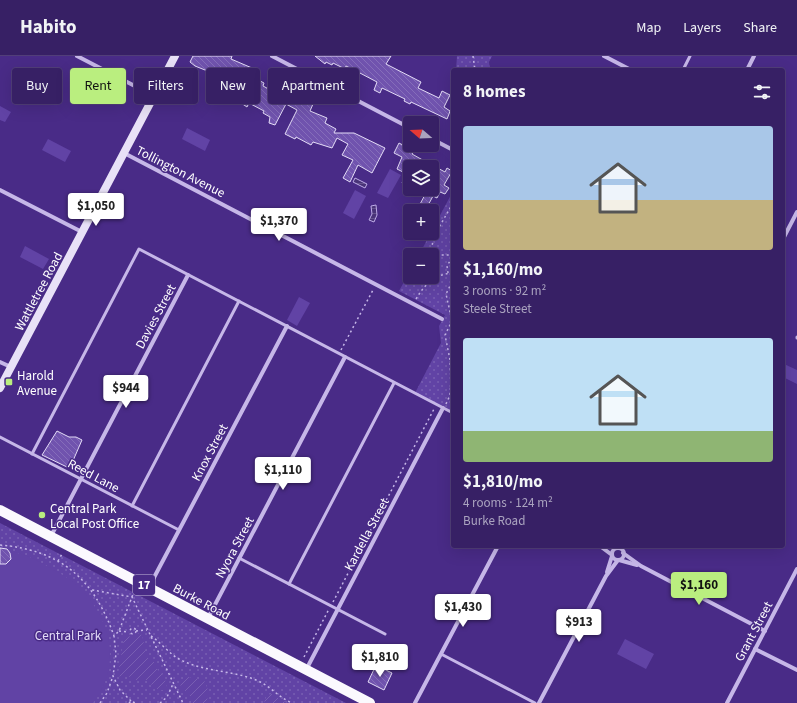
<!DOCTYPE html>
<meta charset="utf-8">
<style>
:root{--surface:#372065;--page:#422d6e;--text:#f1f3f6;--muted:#aaa3bf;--line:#513e79;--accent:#baee7f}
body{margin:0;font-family:"Source Sans 3",sans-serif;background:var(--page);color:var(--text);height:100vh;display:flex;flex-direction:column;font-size:15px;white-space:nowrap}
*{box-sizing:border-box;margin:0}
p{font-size:13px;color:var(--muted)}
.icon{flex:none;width:22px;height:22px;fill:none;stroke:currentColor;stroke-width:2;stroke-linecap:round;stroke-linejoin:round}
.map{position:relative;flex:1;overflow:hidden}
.details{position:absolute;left:451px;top:12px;width:334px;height:480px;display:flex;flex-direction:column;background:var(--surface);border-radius:4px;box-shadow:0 4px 16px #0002,0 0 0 1px var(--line)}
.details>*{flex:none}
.hud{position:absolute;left:12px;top:12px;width:379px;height:36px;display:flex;gap:8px}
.needle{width:26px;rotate:289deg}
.tools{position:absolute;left:403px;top:60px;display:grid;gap:8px}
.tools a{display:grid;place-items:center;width:36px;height:36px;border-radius:4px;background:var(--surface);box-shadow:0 4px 16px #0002,0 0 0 1px var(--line);font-size:20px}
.price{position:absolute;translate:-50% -34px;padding:0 9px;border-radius:4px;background:#fff;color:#222;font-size:13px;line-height:26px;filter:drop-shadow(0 1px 2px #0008)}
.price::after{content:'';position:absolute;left:50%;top:24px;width:12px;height:9px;margin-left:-6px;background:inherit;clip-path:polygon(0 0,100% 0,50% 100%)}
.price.current{background:var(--accent);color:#111}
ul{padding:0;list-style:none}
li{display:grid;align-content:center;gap:8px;height:212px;padding:0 12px}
li span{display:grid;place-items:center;height:124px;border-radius:4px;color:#555}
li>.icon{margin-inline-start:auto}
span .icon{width:72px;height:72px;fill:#fffc;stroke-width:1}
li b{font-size:17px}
h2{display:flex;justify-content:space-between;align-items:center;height:48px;padding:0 12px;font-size:17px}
.pill{padding:0 14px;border-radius:4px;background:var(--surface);box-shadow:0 4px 16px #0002,0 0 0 1px var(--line);font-size:14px;line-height:36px}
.pill.current{background:var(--accent);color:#111}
header{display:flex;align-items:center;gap:24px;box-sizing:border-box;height:56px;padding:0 20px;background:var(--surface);border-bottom:1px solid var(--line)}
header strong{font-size:19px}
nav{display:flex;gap:22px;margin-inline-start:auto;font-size:14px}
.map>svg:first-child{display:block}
</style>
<header>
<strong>Habito</strong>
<nav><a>Map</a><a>Layers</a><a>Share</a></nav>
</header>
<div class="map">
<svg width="797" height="647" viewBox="0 0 797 647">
<defs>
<pattern id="park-dots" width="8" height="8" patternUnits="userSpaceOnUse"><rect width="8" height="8" fill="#6143a5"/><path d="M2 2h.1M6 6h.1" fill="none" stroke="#795fb2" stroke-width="1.8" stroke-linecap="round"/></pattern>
<pattern id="garden-furrows" width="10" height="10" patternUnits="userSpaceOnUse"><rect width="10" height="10" fill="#6143a5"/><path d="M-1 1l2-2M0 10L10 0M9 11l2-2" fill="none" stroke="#795fb2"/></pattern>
<pattern id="water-rules" width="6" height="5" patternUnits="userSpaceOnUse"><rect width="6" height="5" fill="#493378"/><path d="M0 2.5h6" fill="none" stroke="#64528c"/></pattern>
<pattern id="building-back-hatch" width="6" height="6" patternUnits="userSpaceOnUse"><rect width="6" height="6" fill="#7053ae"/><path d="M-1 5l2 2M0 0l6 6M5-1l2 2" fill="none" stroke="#856dba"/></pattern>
</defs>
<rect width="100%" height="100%" fill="#492b87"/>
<!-- park -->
<g fill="url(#park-dots)">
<polygon points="457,0 492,0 489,6 490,14 456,14"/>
<polygon points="453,135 453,357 415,337 441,287 439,270 445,259 399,235 410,215 410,221 432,221 432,199 419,199"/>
<polygon points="0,467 346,647 0,647"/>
</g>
<!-- garden -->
<g fill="url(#garden-furrows)">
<polygon points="137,577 142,579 147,601 154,606 156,612 164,620 167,631 164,634 158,634 146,624 134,624 127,619 120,621 118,618 124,582 125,580 135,581"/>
<path d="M188 621 204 624 208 634 207 647H192C194 638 182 636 180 628Z"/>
<polygon points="272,638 287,647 264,647 267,639"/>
</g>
<!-- pitch -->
<g fill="#6143a5">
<polygon points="0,50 11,56 5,66 0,64"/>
<polygon points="187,72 210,84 205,95 182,83"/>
<polygon points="48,83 71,95 65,106 42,94"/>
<polygon points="390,113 401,119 388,142 377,137"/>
<polygon points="355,134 366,140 354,163 343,157"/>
<polygon points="25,190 49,203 43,213 20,201"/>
<polygon points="299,241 310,247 297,270 287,264"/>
<polygon points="784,308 797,314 797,328 783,321"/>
<path d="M0 495C7 496 15 496 21 498 32 501 42 507 52 513 61 518 72 524 79 531 112 565 122 609 93 647H0Z"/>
<polygon points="625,583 654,598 646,613 617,598"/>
</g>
<!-- water -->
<g fill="url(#water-rules)" stroke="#beace8">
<polygon points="355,122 367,128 365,132 353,126"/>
<polygon points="376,149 377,159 374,166 369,164 372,158 371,150"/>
</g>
<!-- building -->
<g fill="url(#building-back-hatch)" stroke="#e3dbf6">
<polygon points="193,0 232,0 231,3 252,12 249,19 264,27 263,30 276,37 277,33 281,35 282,33 313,48 310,55 327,62 325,67 336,73 334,77 354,77 385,92 372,117 358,109 350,126 343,122 353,104 342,99 348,88 337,82 332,92 313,86 311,89 296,81 295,83 285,78 297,54 286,48 275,69 269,67 270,61 263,57 264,55 249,47 247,51 241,47 247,36 230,27 233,22 217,14 215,18 195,10 190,6"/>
<polygon points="315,0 391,0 386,8 421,26 418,32 439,42 442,35 450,39 444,51 450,55 449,58 447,63 411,46 410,48 404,45 405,43 382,32 380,37 374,34 377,26 358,16 346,10 345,13 333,7 332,9 326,6 325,8"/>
<polygon points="399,87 414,95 412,98 428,107 427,111 410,111 410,131 402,127 407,118 397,113 402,101 394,97"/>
<polygon points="432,109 445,116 447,112 452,115 444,129 449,132 445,138 440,136 437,142 433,140 425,155 418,152 428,133 432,133"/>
<polygon points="57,375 69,381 76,381 82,384 72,407 67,411 42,399"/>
<polygon points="0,492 7,493 10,497 11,503 6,508 0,508"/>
<polygon points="376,609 392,617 384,634 368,626"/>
</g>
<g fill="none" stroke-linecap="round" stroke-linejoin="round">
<!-- path -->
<g stroke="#c6b7e8" stroke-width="1.5" stroke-dasharray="2 3" stroke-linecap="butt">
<polyline points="473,0 475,14"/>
<polyline points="453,147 434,180 431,195 439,199 453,199"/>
<polyline points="431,195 431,199"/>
<polyline points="432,211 435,221"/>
<polyline points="448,217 447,210 453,200"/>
<path d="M416 243C425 228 435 218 453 217"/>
<polyline points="341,294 373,234"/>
<polyline points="446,348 450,339 451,326 450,304 445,279 452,265 446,238 453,224"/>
<path d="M0 489C61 494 94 523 114 580"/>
<polyline points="58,505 62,498"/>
<polyline points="92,534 132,541 183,647"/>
<polyline points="333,546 434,353"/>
<circle cx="133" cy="575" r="3"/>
<polyline points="119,575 129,576"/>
<polyline points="136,575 147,574"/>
<path d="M151 580C159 585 172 600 179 603 203 616 231 614 256 624 269 629 278 641 292 647"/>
<polyline points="304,601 329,553"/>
<polyline points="131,645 120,634 113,620 116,598 114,580 119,575 135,533"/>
<polyline points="100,647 107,637 113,620"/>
<polyline points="129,647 131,645 135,647"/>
<polyline points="160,647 167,641 173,628"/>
</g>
<!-- service -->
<g stroke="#c6b7e8" stroke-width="3">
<polyline points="683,14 690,0"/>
<polyline points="797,281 797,282"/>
<polyline points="0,381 179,474"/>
<polyline points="32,398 139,193 453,357"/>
<polyline points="132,450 239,245"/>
<polyline points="239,502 385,578"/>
<polyline points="289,528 394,327"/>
<polyline points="441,598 535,647"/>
</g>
<!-- minor -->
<g stroke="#c6b7e8" stroke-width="4">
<polyline points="77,0 154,40"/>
<polyline points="272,0 410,72"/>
<polyline points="604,0 631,14"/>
<polyline points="747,14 754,0"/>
<polyline points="432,83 453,94"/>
<polyline points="124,97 442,263"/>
<polyline points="0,134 82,176"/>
<polyline points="783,183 797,156"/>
<polyline points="0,306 11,311"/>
<polyline points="51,480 188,219"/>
<polyline points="600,490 612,499"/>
<polyline points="608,490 616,492"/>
<circle cx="618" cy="498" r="6"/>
<polyline points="623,497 641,510 765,575"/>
<polyline points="619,504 637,509"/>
<polyline points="607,516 612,500"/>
<polyline points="149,531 287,270"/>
<polyline points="208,562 345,301"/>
<polyline points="755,593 797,614"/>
<polyline points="306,614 443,352"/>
<polyline points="415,647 498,490"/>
<polyline points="539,647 606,520 618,504"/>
<polyline points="727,647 797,513"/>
</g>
<!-- secondary -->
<polyline stroke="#e8e1f7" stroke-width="8" points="0,332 175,0"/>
<!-- primary -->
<polyline stroke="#fbf9fe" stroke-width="10" points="0,454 370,647"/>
</g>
<!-- markers -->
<g fill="#baee7f" stroke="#492b87" stroke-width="1.5">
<rect x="5" y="322" width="8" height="8" rx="2"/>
<circle cx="42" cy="459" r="4"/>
</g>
<g text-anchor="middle" stroke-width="3" stroke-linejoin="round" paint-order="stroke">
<!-- shield labels -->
<rect fill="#492b87" stroke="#c8bfdb" stroke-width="1" x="133" y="519" width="22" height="20" rx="3"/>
<g font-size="12" font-weight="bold" fill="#fff">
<text x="144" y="533">17</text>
</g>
<!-- street labels -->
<g font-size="13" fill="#fff" stroke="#492b87">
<text transform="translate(181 115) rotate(27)" y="5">Tollington Avenue</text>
<text transform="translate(38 235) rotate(-62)" y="5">Wattletree Road</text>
<text transform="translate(155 260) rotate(-62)" y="5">Davies Street</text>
<text transform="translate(209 396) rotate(-62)" y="5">Knox Street</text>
<text transform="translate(94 419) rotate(28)" y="5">Reed Lane</text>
<text transform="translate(366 478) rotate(-62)" y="5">Kardella Street</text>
<text transform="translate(234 491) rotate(-62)" y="5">Nyora Street</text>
<text transform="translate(202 545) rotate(28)" y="5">Burke Road</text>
<text transform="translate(753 575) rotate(-62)" y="5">Grant Street</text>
</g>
<!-- poi labels -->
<g font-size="13" fill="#fff" stroke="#492b87" text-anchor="start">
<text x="17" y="324">Harold<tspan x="17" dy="15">Avenue</tspan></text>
<text x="50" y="457">Central Park<tspan x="50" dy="15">Local Post Office</tspan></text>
</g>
<!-- park labels -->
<g font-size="13" fill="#e3dbf6" stroke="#492b87">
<text x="68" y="584">Central Park</text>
</g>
</g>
</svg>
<div class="tools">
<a><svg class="needle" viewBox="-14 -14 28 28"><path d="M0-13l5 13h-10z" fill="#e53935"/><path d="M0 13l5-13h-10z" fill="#aaa3bf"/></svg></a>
<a><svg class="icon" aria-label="layers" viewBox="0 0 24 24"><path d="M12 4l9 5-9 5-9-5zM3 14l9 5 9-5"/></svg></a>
<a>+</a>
<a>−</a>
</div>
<b class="price" style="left:96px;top:171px">$1,050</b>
<b class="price" style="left:279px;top:186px">$1,370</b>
<b class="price" style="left:126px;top:353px">$944</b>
<b class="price" style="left:283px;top:435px">$1,110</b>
<b class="price current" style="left:699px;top:550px">$1,160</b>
<b class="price" style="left:463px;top:572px">$1,430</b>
<b class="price" style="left:579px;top:587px">$913</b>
<b class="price" style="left:380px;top:622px">$1,810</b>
<div class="hud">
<a class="pill">Buy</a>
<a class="pill current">Rent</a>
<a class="pill">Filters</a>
<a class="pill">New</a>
<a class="pill">Apartment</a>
</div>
<section class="details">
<h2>8 homes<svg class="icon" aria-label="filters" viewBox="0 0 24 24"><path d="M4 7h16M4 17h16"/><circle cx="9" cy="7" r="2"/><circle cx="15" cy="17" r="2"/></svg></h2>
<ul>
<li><span style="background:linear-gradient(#a9c7e8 60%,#c2b280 0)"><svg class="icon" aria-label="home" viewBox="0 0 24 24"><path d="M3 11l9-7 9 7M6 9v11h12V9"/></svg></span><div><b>$1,160/mo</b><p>3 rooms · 92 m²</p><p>Steele Street</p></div></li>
<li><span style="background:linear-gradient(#bfe0f5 75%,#8fb573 0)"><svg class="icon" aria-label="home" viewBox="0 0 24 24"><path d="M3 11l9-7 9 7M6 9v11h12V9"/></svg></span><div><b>$1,810/mo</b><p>4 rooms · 124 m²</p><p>Burke Road</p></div></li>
</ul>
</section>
</div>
